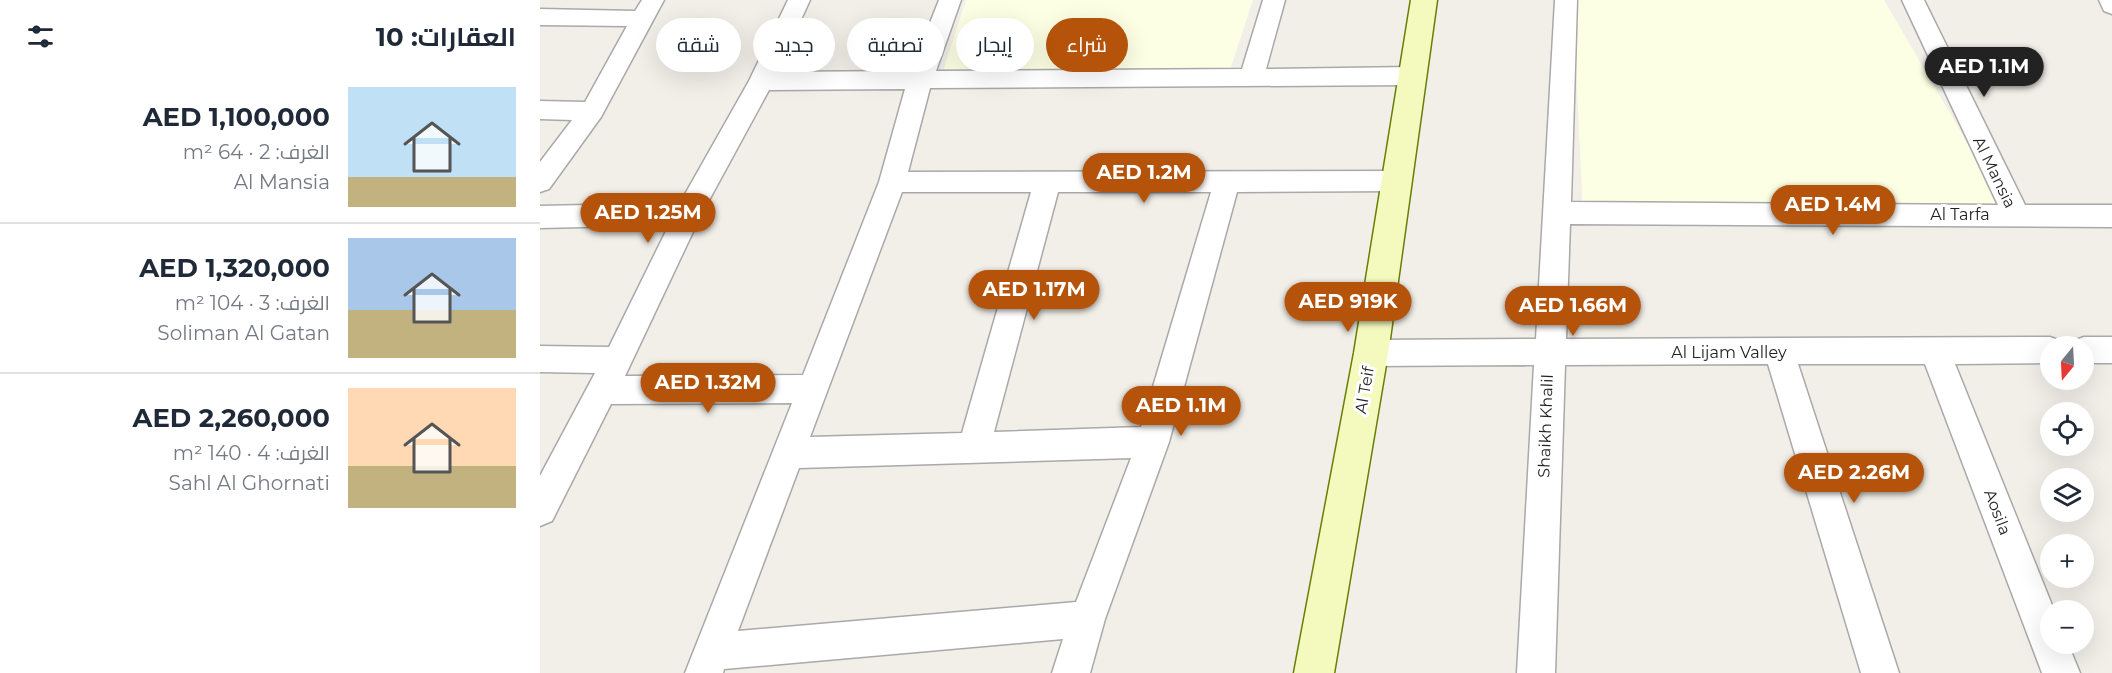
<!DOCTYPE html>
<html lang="ar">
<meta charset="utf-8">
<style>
:root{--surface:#fff;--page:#f2f2f3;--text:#1f2937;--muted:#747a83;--line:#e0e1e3;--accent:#b45309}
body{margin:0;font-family:Montserrat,Cairo,sans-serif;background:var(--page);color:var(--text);direction:rtl;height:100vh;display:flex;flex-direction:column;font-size:22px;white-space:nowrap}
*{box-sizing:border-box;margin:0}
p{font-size:20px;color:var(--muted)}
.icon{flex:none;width:33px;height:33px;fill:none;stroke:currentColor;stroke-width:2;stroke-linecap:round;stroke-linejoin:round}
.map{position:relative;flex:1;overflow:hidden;direction:ltr}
.panel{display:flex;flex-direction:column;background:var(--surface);width:540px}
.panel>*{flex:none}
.top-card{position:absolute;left:18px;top:18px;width:570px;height:54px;direction:rtl;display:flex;gap:12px}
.needle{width:39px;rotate:198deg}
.buttons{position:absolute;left:1500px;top:336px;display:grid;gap:12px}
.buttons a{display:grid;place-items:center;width:54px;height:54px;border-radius:50%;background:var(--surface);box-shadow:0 6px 24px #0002;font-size:30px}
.price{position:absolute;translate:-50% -51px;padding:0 14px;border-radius:21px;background:var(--accent);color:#fff;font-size:20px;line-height:39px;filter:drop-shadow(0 2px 3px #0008)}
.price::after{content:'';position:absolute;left:50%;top:36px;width:18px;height:14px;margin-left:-9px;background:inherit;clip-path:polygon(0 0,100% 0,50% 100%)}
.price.on{background:#222;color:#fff}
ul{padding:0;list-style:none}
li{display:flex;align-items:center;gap:18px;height:150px;padding:0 24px}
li+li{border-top:2px solid var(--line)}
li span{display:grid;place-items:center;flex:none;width:168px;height:120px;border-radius:0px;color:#555}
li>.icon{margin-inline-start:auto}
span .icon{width:72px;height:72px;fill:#fffc;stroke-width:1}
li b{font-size:26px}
h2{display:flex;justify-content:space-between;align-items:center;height:72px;padding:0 24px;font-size:26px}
.tag{padding:0 21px;border-radius:27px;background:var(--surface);box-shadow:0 6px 24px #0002;font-size:21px;line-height:54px}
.tag.on{background:var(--accent);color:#fff}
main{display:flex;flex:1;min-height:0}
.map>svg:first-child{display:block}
</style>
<main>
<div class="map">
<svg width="1572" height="673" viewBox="0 0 1572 673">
<rect width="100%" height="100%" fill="#f2efe9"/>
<!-- education -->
<g fill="#fdffe4">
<polygon points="426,0 713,0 688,76 401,77"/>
<polygon points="1033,0 1344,0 1464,206 1043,215"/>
</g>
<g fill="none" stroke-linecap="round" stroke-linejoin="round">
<defs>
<g id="street">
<polygon points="102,0 124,0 61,117 9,189 0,192 0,162 32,120 0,119 0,101 45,102 87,26 0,25 0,9 95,11"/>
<path d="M248 0H270L237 72 371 71 399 0H421L396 71 702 69 723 0H745L726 69 872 67 881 70 884 76 881 82 872 85 390 88 368 172 857 171 866 174 870 181 866 188 857 191 697 192 629 442 565 619 550 673H512L523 639 184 669 183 673H145L252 403 71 404 12 521 0 526V476L55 373 0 372V346L69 347 129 225 0 228V206L140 203 209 81ZM365 89 339 182 263 375 85 376 161 215 229 90ZM362 192H491L422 433 270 437ZM518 192H671L601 427 454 432ZM591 458 536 602 198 631 259 468Z"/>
<polygon points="1015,0 1037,0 1031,202 1458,205 1362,0 1384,0 1485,205 1572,205 1572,227 1030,224 1026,339 1510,337 1521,341 1523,346 1510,346 1510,363 1415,364 1514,610 1510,610 1510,644 1528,644 1540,673 1502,673 1385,364 1258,364 1359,673 1321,673 1228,364 1025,365 1015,673 977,673 994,365 831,366 820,362 816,353 820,344 831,340 996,339"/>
<polygon points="1559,0 1572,0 1572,14 1564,11"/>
<polygon points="1544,337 1572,337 1572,363 1544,363 1544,346 1531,346 1533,341"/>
</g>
<polygon id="secondary" points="871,0 897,0 848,353 794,673 754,673 814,353"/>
</defs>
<!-- street casing -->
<use href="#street" stroke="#a9a9a9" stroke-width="3"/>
<!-- secondary casing -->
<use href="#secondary" stroke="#697e04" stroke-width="3"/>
<!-- street -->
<use href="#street" fill="#fff" fill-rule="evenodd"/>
<!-- secondary -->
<use href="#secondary" fill="#f4fabe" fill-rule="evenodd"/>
</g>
<g text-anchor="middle" stroke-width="6" stroke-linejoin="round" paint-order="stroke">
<!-- street labels -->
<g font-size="16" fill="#222" stroke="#fff">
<text transform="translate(1455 172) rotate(64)" y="6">Al Mansia</text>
<text x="1420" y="220">Al Tarfa</text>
<text x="1189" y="358">Al Lijam Valley</text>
<text transform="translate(824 390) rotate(-80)" y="6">Al Teif</text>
<text transform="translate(1005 426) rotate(-88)" y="6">Shaikh Khalil</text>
<text transform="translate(1458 512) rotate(69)" y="6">Aosila</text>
</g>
</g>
</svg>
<div class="buttons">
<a><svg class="needle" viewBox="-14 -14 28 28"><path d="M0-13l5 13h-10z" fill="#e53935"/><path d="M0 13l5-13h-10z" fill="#747a83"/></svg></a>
<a><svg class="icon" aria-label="locate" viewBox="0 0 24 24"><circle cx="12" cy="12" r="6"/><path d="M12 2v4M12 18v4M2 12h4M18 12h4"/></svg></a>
<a><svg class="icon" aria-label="layers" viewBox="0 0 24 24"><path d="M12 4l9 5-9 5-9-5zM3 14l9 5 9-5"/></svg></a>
<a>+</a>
<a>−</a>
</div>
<b class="price on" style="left:1444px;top:98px">AED 1.1M</b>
<b class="price" style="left:604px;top:204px">AED 1.2M</b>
<b class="price" style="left:1293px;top:236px">AED 1.4M</b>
<b class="price" style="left:108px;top:244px">AED 1.25M</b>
<b class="price" style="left:494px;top:321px">AED 1.17M</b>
<b class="price" style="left:808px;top:333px">AED 919K</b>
<b class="price" style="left:1033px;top:337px">AED 1.66M</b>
<b class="price" style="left:168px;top:414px">AED 1.32M</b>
<b class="price" style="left:641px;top:437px">AED 1.1M</b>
<b class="price" style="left:1314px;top:504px">AED 2.26M</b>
<div class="top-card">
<a class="tag on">شراء</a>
<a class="tag">إيجار</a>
<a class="tag">تصفية</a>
<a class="tag">جديد</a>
<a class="tag">شقة</a>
</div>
</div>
<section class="panel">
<h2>العقارات: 10<svg class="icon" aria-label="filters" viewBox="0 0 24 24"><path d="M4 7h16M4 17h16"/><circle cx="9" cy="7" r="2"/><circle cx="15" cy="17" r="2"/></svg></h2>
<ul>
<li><span style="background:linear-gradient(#bfe0f5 75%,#c2b280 0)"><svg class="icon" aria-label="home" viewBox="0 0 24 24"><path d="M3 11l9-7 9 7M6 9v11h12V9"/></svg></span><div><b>AED 1,100,000</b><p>الغرف: 2 · 64 m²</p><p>Al Mansia</p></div></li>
<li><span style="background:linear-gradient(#a9c7e8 60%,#c2b280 0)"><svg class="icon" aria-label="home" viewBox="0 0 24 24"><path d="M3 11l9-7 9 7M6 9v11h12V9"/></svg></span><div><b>AED 1,320,000</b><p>الغرف: 3 · 104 m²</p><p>Soliman Al Gatan</p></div></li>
<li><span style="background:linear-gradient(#ffd9b3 65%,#c2b280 0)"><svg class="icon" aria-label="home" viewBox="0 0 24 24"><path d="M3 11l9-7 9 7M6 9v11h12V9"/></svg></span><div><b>AED 2,260,000</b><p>الغرف: 4 · 140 m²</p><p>Sahl Al Ghornati</p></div></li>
</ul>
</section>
</main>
